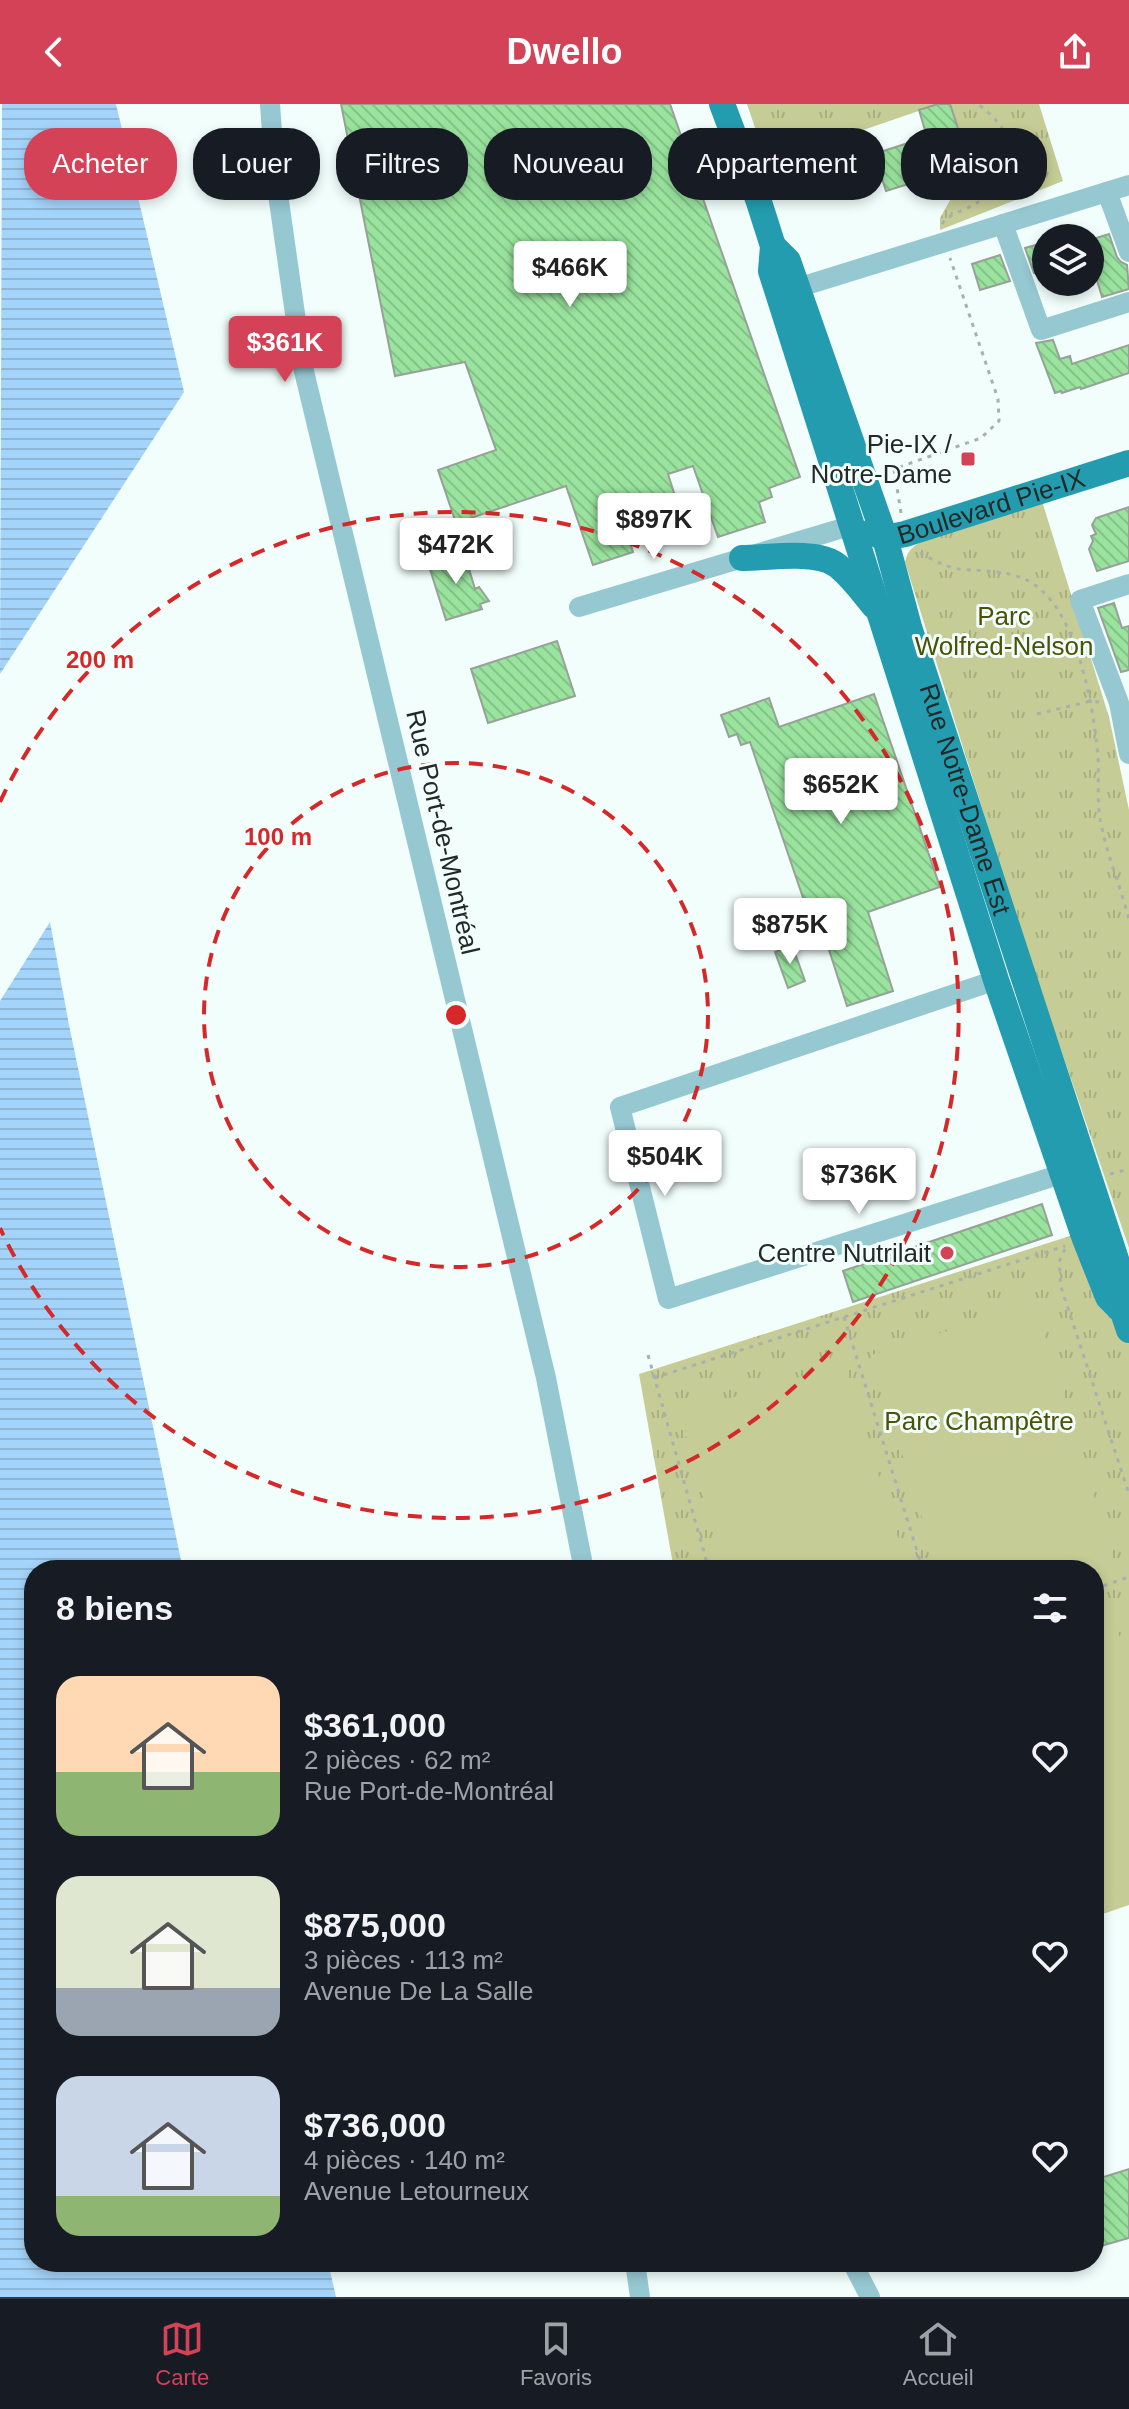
<!DOCTYPE html>
<html lang="fr">
<meta charset="utf-8">
<style>
:root{--surface:#171b24;--page:#242831;--text:#f1f3f6;--muted:#9ea1a6;--line:#363941;--accent:#d34257}
body{margin:0;font-family:Arial,sans-serif;background:var(--page);color:var(--text);height:100vh;display:flex;flex-direction:column;font-size:30px;white-space:nowrap}
*{box-sizing:border-box;margin:0}
p{font-size:26px;color:var(--muted)}
.icon{flex:none;width:44px;height:44px;fill:none;stroke:currentColor;stroke-width:2;stroke-linecap:round;stroke-linejoin:round}
.map{position:relative;flex:1;overflow:hidden}
.panel{position:absolute;left:24px;top:1456px;width:1080px;height:712px;display:flex;flex-direction:column;background:var(--surface);border-radius:32px;box-shadow:0 4px 12px #0003}
.panel>*{flex:none}
.top-card{position:absolute;left:24px;top:24px;width:1082px;height:72px;display:flex;gap:16px}
.fabs{position:absolute;left:1032px;top:120px;display:grid;gap:16px}
.fabs a{display:grid;place-items:center;width:72px;height:72px;border-radius:50%;background:var(--surface);box-shadow:0 4px 12px #0003;font-size:40px}
.price{position:absolute;translate:-50% -68px;padding:0 18px;border-radius:8px;background:#fff;color:#222;font-size:26px;line-height:52px;filter:drop-shadow(0 2px 4px #0008)}
.price::after{content:'';position:absolute;left:50%;top:48px;width:24px;height:18px;margin-left:-12px;background:inherit;clip-path:polygon(0 0,100% 0,50% 100%)}
.price.current{background:var(--accent);color:#fff}
ul{padding:0;list-style:none}
li{display:flex;align-items:center;gap:24px;height:200px;padding:0 32px}
li span{display:grid;place-items:center;flex:none;width:224px;height:160px;border-radius:24px;color:#555}
li>.icon{margin-inline-start:auto}
span .icon{width:96px;height:96px;fill:#fffc;stroke-width:1}
li b{font-size:34px}
h2{display:flex;justify-content:space-between;align-items:center;height:96px;padding:0 32px;font-size:34px}
.tag{padding:0 28px;border-radius:32px;background:var(--surface);box-shadow:0 4px 12px #0003;font-size:28px;line-height:72px}
.tag.current{background:var(--accent);color:#fff}
header{display:flex;justify-content:space-between;align-items:center;height:104px;padding:0 32px;background:var(--accent);color:#fff;font-size:36px;font-weight:800}
.menu{display:flex;justify-content:space-around;align-items:center;height:112px;border-top:2px solid var(--line);background:var(--surface);font-size:22px;color:var(--muted)}
.menu a{display:grid;justify-items:center;gap:4px}
.menu .current{color:var(--accent)}
.map>svg:first-child{display:block}
</style>
<header><svg class="icon" aria-label="back" viewBox="0 0 24 24"><path d="M15 5l-7 7 7 7"/></svg>Dwello<svg class="icon" aria-label="share" viewBox="0 0 24 24"><path d="M12 15V3M7 8l5-5 5 5M5 13v7h14v-7"/></svg></header>
<div class="map">
<svg width="1129" height="2193" viewBox="0 0 1129 2193">
<defs>
<pattern id="park-tufts" width="24" height="20" patternUnits="userSpaceOnUse" patternTransform="scale(2)"><rect width="24" height="20" fill="#c6cc96"/><path d="M3 7l-1-3M5 7V3M7 7l1-3M15 17l-1-3M17 17v-4M19 17l1-3" fill="none" stroke="#aaaf81"/></pattern>
<pattern id="water-rules" width="6" height="5" patternUnits="userSpaceOnUse" patternTransform="scale(2)"><rect width="6" height="5" fill="#a5d4fa"/><path d="M0 2.5h6" fill="none" stroke="#8eb6d6"/></pattern>
<pattern id="building-back-hatch" width="6" height="6" patternUnits="userSpaceOnUse" patternTransform="scale(2)"><rect width="6" height="6" fill="#99e39e"/><path d="M-1 5l2 2M0 0l6 6M5-1l2 2" fill="none" stroke="#84c388"/></pattern>
</defs>
<rect width="100%" height="100%" fill="#f1fefb"/>
<!-- park -->
<g fill="url(#park-tufts)">
<polygon points="747,0 939,0 767,59"/>
<polygon points="950,0 1039,0 1063,77 940,126 940,114 970,61"/>
<path d="M1042 397 1109 613 1129 706V1144L1023 835 905 458C907 447 913 442 923 437Z"/>
<polygon points="1092,1125 1129,1238 1129,1801 1094,1813 1094,1466 674,1466 639,1270"/>
</g>
<!-- pitch -->
<g fill="#c6cc96">
<polygon points="1034,1199 1116,1463 1094,1470 1094,1466 938,1466 872,1251"/>
<polygon points="844,1259 908,1466 728,1466 679,1310"/>
<polygon points="1109,1499 1129,1564 1129,1784 1094,1795 1094,1504"/>
</g>
<!-- water -->
<g fill="url(#water-rules)">
<polygon points="2,0 116,0 184,288 0,570"/>
<polygon points="50,818 69,921 183,1466 34,1466 34,2158 328,2158 336,2193 0,2193 0,897"/>
</g>
<!-- building -->
<g fill="url(#building-back-hatch)" stroke="#98a098" stroke-width="2">
<polygon points="341,0 670,0 800,373 769,384 772,393 759,398 765,418 718,433 693,362 668,370 683,417 629,435 633,448 593,461 566,382 456,419 438,366 496,346 465,258 395,272"/>
<polygon points="938,0 950,0 970,61 886,87 874,50 927,33 919,6"/>
<polygon points="1109,130 1117,153 1121,158 1127,161 1129,185 1102,193 1090,153 1090,136"/>
<polygon points="1046,138 1046,166 1034,169 1025,144"/>
<polygon points="1000,151 1010,177 980,186 972,160"/>
<polygon points="1053,236 1060,255 1070,252 1072,260 1129,241 1129,269 1081,285 1080,283 1062,289 1061,287 1055,289 1036,239"/>
<polygon points="1129,403 1129,457 1097,467 1089,445 1093,437 1091,432 1096,430 1092,421 1096,414"/>
<polygon points="464,448 475,485 479,483 489,497 480,500 482,505 446,516 428,459"/>
<polygon points="1114,499 1122,524 1129,522 1129,566 1121,568 1098,504"/>
<polygon points="557,537 575,592 488,619 471,565"/>
<polygon points="874,590 940,783 868,808 893,887 847,902 822,824 814,826 750,638 741,641 737,630 729,633 721,611 769,594 779,623"/>
<polygon points="792,841 805,877 788,884 775,848"/>
<polygon points="1042,1100 1052,1131 853,1198 843,1167"/>
<polygon points="1129,2065 1129,2134 1094,2144 1094,2076"/>
</g>
<g fill="none" stroke-linecap="round" stroke-linejoin="round">
<!-- path -->
<g stroke="#a7b1ae" stroke-width="3" stroke-dasharray="4 6" stroke-linecap="butt">
<path d="M942 120C948 110 963 107 973 101 1024 72 1023 34 978 0"/>
<polyline points="901,409 894,365 981,334 999,317 998,295 950,154"/>
<path d="M920 449C932 455 945 463 959 465 986 468 1012 465 1035 481 1078 511 1094 604 1098 654 1099 674 1097 695 1100 715 1106 748 1120 782 1129 815"/>
<polyline points="1037,610 1091,597 1099,598"/>
<polyline points="1110,1070 1129,1065"/>
<polyline points="1065,1145 1059,1158 1061,1183 1129,1390"/>
<polyline points="844,1213 923,1466"/>
<polyline points="648,1251 709,1466"/>
<polyline points="654,1274 1065,1142"/>
<polyline points="1094,1485 1129,1473"/>
</g>
<!-- minor -->
<g stroke="#96c8d2" stroke-width="20">
<polyline points="270,0 275,69 302,259 546,1274 584,1466"/>
<polyline points="1107,88 1129,148"/>
<polyline points="1003,120 1041,226 1129,198"/>
<polyline points="797,184 1129,81"/>
<polyline points="1129,480 1080,496 1119,599 1129,650"/>
<polyline points="579,503 853,421"/>
<polyline points="996,876 620,1003 668,1195 1074,1066"/>
<polyline points="635,2158 640,2193"/>
<polyline points="852,2158 870,2193"/>
</g>
<!-- major -->
<g stroke="#249caf" stroke-width="26">
<polyline points="722,0 759,98 773,142 771,167 996,876 1085,1135 1108,1193 1123,1208 1129,1226"/>
<path id="s1" d="M773 142 788 157 885 434 909 523 1127 1189 1123 1208"/>
<path id="s2" d="M871 428 885 434 905 430 1129 359"/>
<path d="M742 454C767 454 815 446 835 460 850 470 862 488 874 502"/>
</g>
</g>
<!-- distance rings -->
<g fill="none" stroke="#d62828" stroke-width="4" stroke-dasharray="14 10">
<circle cx="456" cy="911" r="252"/>
<path d="M0 698A503 503 0 1 1 0 1124"/>
</g>
<!-- markers -->
<g fill="#d34257" stroke="#f1fefb" stroke-width="3">
<rect x="960" y="347" width="16" height="16" rx="4"/>
<circle cx="947" cy="1149" r="8"/>
</g>
<g text-anchor="middle" stroke-width="6" stroke-linejoin="round" paint-order="stroke">
<!-- poi labels -->
<g font-size="26" fill="#242928" stroke="#f1fefb" text-anchor="end">
<text x="952" y="349">Pie-IX /<tspan x="952" dy="30">Notre-Dame</tspan></text>
<text x="931" y="1158">Centre Nutrilait</text>
</g>
<!-- street labels -->
<g font-size="26" fill="#242928" stroke="#f1fefb">
<text dy="9" stroke="none"><textPath href="#s2" startOffset="126">Boulevard Pie-IX</textPath></text>
<text dy="9" stroke="none"><textPath href="#s1" startOffset="588">Rue Notre-Dame Est</textPath></text>
<text transform="translate(443 728) rotate(77)" y="9">Rue Port-de-Montréal</text>
</g>
<!-- park labels -->
<g font-size="26" fill="#4c5106" stroke="#f1fefb">
<text x="1004" y="521">Parc<tspan x="1004" dy="30">Wolfred-Nelson</tspan></text>
<text x="979" y="1326">Parc Champêtre</text>
</g>
</g>
<circle cx="456" cy="911" r="12" fill="#d62828" stroke="#f1fefb" stroke-width="4"/>
<g font-size="24" text-anchor="middle" font-weight="bold" fill="#d62828" stroke="#f1fefb" stroke-width="6" stroke-linejoin="round" paint-order="stroke">
<text x="100" y="564">200 m</text>
<text x="278" y="741">100 m</text>
</g>
</svg>
<div class="fabs">
<a><svg class="icon" aria-label="layers" viewBox="0 0 24 24"><path d="M12 4l9 5-9 5-9-5zM3 14l9 5 9-5"/></svg></a>
</div>
<b class="price" style="left:570px;top:205px">$466K</b>
<b class="price current" style="left:285px;top:280px">$361K</b>
<b class="price" style="left:654px;top:457px">$897K</b>
<b class="price" style="left:456px;top:482px">$472K</b>
<b class="price" style="left:841px;top:722px">$652K</b>
<b class="price" style="left:790px;top:862px">$875K</b>
<b class="price" style="left:665px;top:1094px">$504K</b>
<b class="price" style="left:859px;top:1112px">$736K</b>
<div class="top-card">
<a class="tag current">Acheter</a>
<a class="tag">Louer</a>
<a class="tag">Filtres</a>
<a class="tag">Nouveau</a>
<a class="tag">Appartement</a>
<a class="tag">Maison</a>
</div>
<section class="panel">
<h2>8 biens<svg class="icon" aria-label="filters" viewBox="0 0 24 24"><path d="M4 7h16M4 17h16"/><circle cx="9" cy="7" r="2"/><circle cx="15" cy="17" r="2"/></svg></h2>
<ul>
<li><span style="background:linear-gradient(#ffd9b3 60%,#8fb573 0)"><svg class="icon" aria-label="home" viewBox="0 0 24 24"><path d="M3 11l9-7 9 7M6 9v11h12V9"/></svg></span><div><b>$361,000</b><p>2 pièces · 62 m²</p><p>Rue Port-de-Montréal</p></div><svg class="icon" aria-label="heart" viewBox="0 0 24 24"><path d="M12 20l-8-8c-3-5 5-10 8-4 3-6 11-1 8 4z"/></svg></li>
<li><span style="background:linear-gradient(#dfe7d0 70%,#9aa5b1 0)"><svg class="icon" aria-label="home" viewBox="0 0 24 24"><path d="M3 11l9-7 9 7M6 9v11h12V9"/></svg></span><div><b>$875,000</b><p>3 pièces · 113 m²</p><p>Avenue De La Salle</p></div><svg class="icon" aria-label="heart" viewBox="0 0 24 24"><path d="M12 20l-8-8c-3-5 5-10 8-4 3-6 11-1 8 4z"/></svg></li>
<li><span style="background:linear-gradient(#c9d6e8 75%,#8fb573 0)"><svg class="icon" aria-label="home" viewBox="0 0 24 24"><path d="M3 11l9-7 9 7M6 9v11h12V9"/></svg></span><div><b>$736,000</b><p>4 pièces · 140 m²</p><p>Avenue Letourneux</p></div><svg class="icon" aria-label="heart" viewBox="0 0 24 24"><path d="M12 20l-8-8c-3-5 5-10 8-4 3-6 11-1 8 4z"/></svg></li>
</ul>
</section>
</div>
<nav class="menu">
<a class="current"><svg class="icon" aria-label="map" viewBox="0 0 24 24"><path d="M3 6l6-2 6 2 6-2v14l-6 2-6-2-6 2zM9 4v14M15 6v14"/></svg>Carte</a>
<a><svg class="icon" aria-label="saved" viewBox="0 0 24 24"><path d="M7 4h10v16l-5-4-5 4z"/></svg>Favoris</a>
<a><svg class="icon" aria-label="home" viewBox="0 0 24 24"><path d="M3 11l9-7 9 7M6 9v11h12V9"/></svg>Accueil</a>
</nav>
